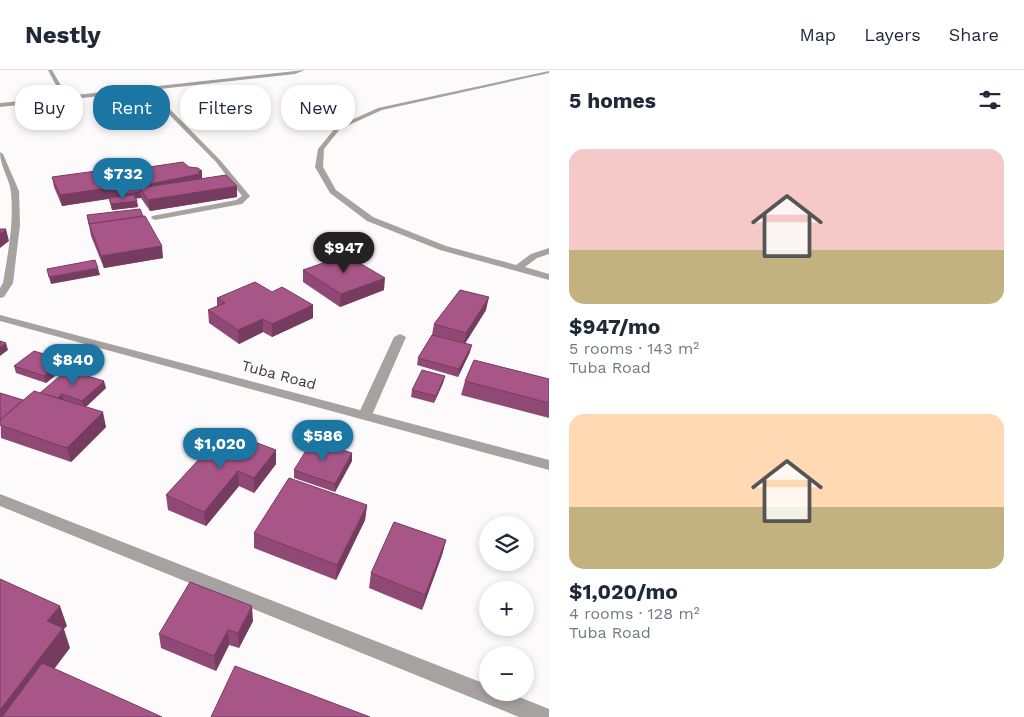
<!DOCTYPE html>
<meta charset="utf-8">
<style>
:root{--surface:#fff;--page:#f6f6f7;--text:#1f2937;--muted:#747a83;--line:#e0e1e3;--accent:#1b76a4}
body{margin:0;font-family:"Work Sans",sans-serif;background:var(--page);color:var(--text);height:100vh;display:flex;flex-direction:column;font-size:19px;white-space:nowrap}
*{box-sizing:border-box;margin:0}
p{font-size:16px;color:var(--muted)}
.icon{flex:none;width:28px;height:28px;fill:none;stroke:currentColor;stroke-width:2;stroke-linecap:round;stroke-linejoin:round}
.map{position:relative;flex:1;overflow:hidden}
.drawer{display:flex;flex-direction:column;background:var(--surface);width:475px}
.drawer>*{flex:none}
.hud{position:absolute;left:15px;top:15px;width:459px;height:45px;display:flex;gap:10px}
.controls{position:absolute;left:479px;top:446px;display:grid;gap:10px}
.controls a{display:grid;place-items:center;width:55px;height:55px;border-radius:50%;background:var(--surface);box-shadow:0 2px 8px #0003;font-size:25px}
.price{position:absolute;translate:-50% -42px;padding:0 11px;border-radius:18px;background:var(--accent);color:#fff;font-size:16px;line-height:32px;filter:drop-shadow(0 1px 2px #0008)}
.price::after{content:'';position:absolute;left:50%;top:30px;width:15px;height:11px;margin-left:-8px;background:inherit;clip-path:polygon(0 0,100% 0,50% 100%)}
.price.current{background:#222;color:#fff}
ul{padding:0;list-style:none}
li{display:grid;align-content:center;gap:10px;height:265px;padding:0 20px}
li span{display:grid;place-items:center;height:155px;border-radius:15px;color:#555}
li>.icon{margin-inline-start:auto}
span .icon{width:90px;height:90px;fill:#fffc;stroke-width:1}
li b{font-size:21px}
h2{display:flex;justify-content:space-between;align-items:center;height:60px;padding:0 20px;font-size:21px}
.chip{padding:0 18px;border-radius:20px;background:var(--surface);box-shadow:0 2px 8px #0003;font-size:18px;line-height:45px}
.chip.current{background:var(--accent);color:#fff}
header{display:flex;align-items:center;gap:30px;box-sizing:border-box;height:70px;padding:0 25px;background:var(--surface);border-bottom:1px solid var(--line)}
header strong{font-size:24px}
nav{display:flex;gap:28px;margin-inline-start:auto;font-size:18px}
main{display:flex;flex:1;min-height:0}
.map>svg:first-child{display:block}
</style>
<header>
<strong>Nestly</strong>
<nav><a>Map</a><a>Layers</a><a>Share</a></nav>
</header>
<main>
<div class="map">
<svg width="549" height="647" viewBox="0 0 549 647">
<rect width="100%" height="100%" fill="#fdfafb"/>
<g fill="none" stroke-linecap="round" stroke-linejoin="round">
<!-- service -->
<polygon fill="#a7a19f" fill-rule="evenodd" points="400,264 406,267 372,345 365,349 360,348 358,345 394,267"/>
<!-- minor -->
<g fill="#a7a19f" fill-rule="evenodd">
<polygon points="48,0 52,0 67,26 305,0 295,4 151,20 220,90 250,126 242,134 155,150 151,148 152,146 236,130 242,126 216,92 146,21 0,37 0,33 62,27"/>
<polygon points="549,1 549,3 382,40 340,59 324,79 323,97 336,120 373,147 446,176 516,195 531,184 549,178 549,184 537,188 525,197 549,204 549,210 440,180 367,151 330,123 315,97 318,79 336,57 378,38"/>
<path d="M0 82 3 84 19 121 20 155 13 213 4 227 0 228V218L3 213C8 183 14 153 11 123 10 109 0 97 0 82Z"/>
<polygon points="0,424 488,615 488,622 507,622 544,637 549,639 549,647 519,647 0,436"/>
</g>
<!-- tertiary -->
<polygon fill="#a7a19f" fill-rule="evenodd" points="0,245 549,390 549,400 0,251"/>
</g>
<!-- wall -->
<g fill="#904975">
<polygon points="189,97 202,101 202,108 237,127 150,141 141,128 136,128 138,137 112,140 109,129 62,136 54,117 52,107 114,102 134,105 137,103 136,99"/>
<polygon points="87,145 143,146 163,188 104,198 91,166"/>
<polygon points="303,200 384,220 340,237 303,212"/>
<polygon points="272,222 313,235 313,248 272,267 263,262 239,274 209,253 208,240 217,236 217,228"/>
<polygon points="486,240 465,273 470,282 458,307 417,295 418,288 432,265 434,254"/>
<polygon points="14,296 65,298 46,313 16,303"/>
<polygon points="445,306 443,313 434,333 411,327 412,320"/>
<polygon points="549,309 549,348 461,325 465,311"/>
<polygon points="106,318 86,337 106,357 71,392 1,368 0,323 23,330 40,323"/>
<polygon points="276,380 276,394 254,423 239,416 206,456 168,440 166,425"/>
<polygon points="352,383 352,391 335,422 294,408 294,400"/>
<polygon points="367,435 365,450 336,510 254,478 254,463"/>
<polygon points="446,470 442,485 422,540 369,518 371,503"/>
<polygon points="253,551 239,578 229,575 216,601 161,578 159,564"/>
</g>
<!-- shaded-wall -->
<g fill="#763c5f">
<polygon points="202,101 202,112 150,124 149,114"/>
<polygon points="146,110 148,121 141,120 140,111"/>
<polygon points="122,116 124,126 62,136 60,125"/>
<polygon points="237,116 237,127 150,141 148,130"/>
<polygon points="140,122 141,128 126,130 126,124"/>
<polygon points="137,131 138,137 112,140 111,134"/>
<polygon points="6,159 9,171 0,178 0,164"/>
<polygon points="162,176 163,188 104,198 101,186"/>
<polygon points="98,198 100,205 51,214 49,207"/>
<polygon points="385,208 384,220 340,237 341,224"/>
<polygon points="489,227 486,240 463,277 466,263"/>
<polygon points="313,235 313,248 272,267 272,254"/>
<polygon points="263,249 263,262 239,274 238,260"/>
<polygon points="6,273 8,280 0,286 0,277"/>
<polygon points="472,275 470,282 458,307 459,299"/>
<polygon points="64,290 65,298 46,313 44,306"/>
<polygon points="445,306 443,313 434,333 436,326"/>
<polygon points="104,311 106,318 84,338 82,331"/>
<polygon points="62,324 64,332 54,332"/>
<polygon points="103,342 106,357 71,392 67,378"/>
<polygon points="276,380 276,394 254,423 254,408"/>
<polygon points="352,383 352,391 335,422 335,414"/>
<polygon points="238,401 239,416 206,456 204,442"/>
<polygon points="367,435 365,450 336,510 337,495"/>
<polygon points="446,470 442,485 422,540 425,525"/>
<polygon points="60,536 67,556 64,559 70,578 18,647 0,647 0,640 47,551"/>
<polygon points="252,536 253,551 239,578 238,563"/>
<polygon points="228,560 229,575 216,601 214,586"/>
</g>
<!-- building -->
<g fill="#a85588" stroke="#763c5f">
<polygon points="183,92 189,97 198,98 202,101 198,102 200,104 149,114 146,110 140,111 134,103 140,103 136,99"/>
<polygon points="111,99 122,116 60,125 52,107"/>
<polygon points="132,100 134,105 132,105 140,118 140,122 126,124 123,119 122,116 114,102"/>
<polygon points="226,105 237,116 148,130 140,118"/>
<polygon points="134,125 137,131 111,134 109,128"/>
<polygon points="140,139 143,146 89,154 87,145"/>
<polygon points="145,146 162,176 101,186 89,154"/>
<polygon points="0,159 6,159 0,164"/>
<polygon points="346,185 385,208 341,224 303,200"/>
<polygon points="95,190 98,198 49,207 47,199"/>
<polygon points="255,212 272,222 282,217 313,235 272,254 263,249 238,260 208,240 225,233 217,228"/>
<polygon points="460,220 489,227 466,263 434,254"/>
<polygon points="432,265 472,275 459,299 418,288"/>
<polygon points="0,271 6,273 0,277"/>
<polygon points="34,281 64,290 44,306 14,296"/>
<polygon points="474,290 549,309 549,333 465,311"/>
<polygon points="67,300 104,311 82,331 62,324 58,328 40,323"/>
<polygon points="422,300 445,306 436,326 412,320"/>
<polygon points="34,321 103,342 67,378 0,355 0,350"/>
<polygon points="0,323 23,330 0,350"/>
<polygon points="225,361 276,380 254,408 238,401 204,442 166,425"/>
<polygon points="312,371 352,383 335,414 294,400"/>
<polygon points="289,408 367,435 337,495 254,463"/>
<polygon points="394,452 446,470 425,525 371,503"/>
<polygon points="0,509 60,536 47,551 63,558 0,640"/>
<polygon points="190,512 252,536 238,563 228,560 214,586 159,564"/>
<polygon points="42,593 162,647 2,647"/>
<polygon points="235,596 370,647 211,647"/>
</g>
<g text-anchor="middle" stroke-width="5" stroke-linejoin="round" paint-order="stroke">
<!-- street labels -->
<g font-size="15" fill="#3d3738" stroke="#fdfafb">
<text transform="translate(279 305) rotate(15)" y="5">Tuba Road</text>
</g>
</g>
</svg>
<div class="controls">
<a><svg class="icon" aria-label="layers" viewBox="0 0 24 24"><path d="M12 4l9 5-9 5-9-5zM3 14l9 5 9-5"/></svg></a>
<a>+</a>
<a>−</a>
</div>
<b class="price" style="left:123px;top:130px">$732</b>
<b class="price current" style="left:344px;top:204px">$947</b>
<b class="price" style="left:73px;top:316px">$840</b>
<b class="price" style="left:323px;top:392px">$586</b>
<b class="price" style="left:220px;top:400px">$1,020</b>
<div class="hud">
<a class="chip">Buy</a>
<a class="chip current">Rent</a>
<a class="chip">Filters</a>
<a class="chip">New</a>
</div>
</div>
<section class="drawer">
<h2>5 homes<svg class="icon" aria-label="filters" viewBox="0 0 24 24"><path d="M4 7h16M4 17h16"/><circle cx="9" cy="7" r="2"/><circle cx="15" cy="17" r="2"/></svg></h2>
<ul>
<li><span style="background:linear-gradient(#f6c9c9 65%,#c2b280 0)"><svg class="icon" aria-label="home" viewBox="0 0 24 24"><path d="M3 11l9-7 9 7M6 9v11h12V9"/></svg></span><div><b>$947/mo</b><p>5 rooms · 143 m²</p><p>Tuba Road</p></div></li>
<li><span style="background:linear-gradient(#ffd9b3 60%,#c2b280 0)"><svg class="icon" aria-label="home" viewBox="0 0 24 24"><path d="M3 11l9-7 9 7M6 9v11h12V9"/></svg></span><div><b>$1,020/mo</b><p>4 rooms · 128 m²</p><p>Tuba Road</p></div></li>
</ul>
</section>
</main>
